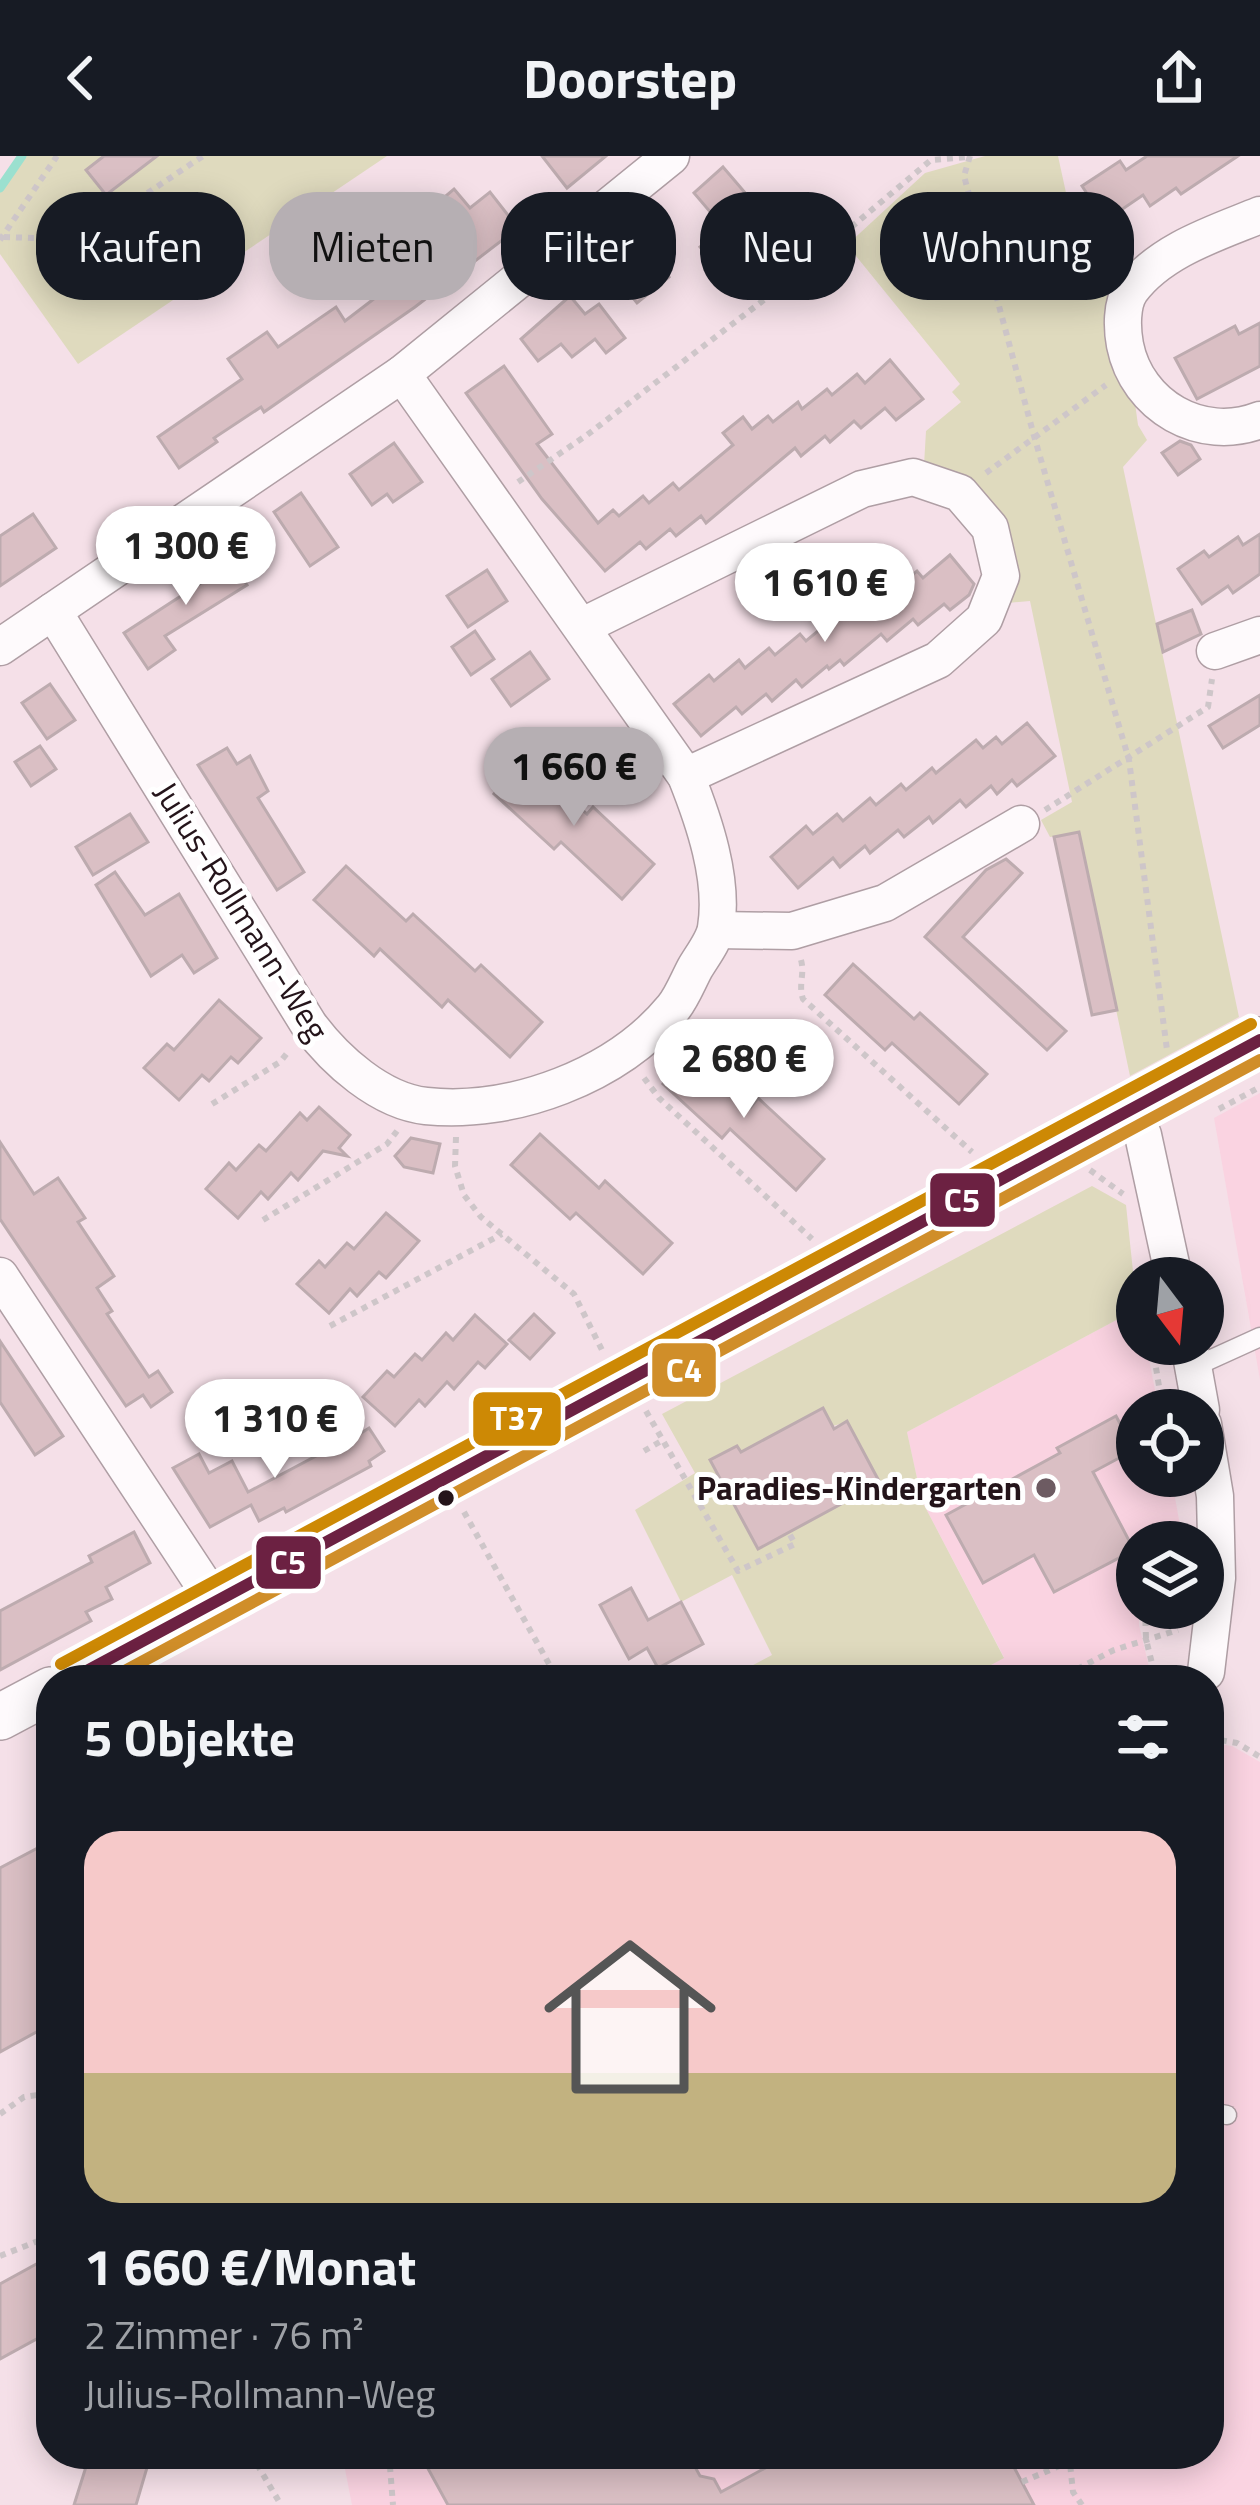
<!DOCTYPE html>
<html lang="de">
<meta charset="utf-8">
<style>
:root{--surface:#171b24;--page:#20242c;--text:#f1f3f6;--muted:#9ea1a6;--line:#363941;--accent:#b6afb3}
body{margin:0;font-family:"Titillium Web",sans-serif;background:var(--page);color:var(--text);height:100vh;display:flex;flex-direction:column;font-size:45px;white-space:nowrap}
*{box-sizing:border-box;margin:0}
p{font-size:39px;color:var(--muted)}
.icon{flex:none;width:66px;height:66px;fill:none;stroke:currentColor;stroke-width:2;stroke-linecap:round;stroke-linejoin:round}
.map{position:relative;flex:1;overflow:hidden}
.sheet{position:absolute;left:36px;top:1509px;width:1188px;height:804px;display:flex;flex-direction:column;background:var(--surface);border-radius:48px;box-shadow:0 6px 30px #0003}
.sheet>*{flex:none}
.guide{position:absolute;left:36px;top:36px;width:1188px;height:108px;display:flex;gap:24px}
.needle{width:78px;rotate:164deg}
.tools{position:absolute;left:1116px;top:1101px;display:grid;gap:24px}
.tools a{display:grid;place-items:center;width:108px;height:108px;border-radius:50%;background:var(--surface);box-shadow:0 6px 30px #0003;font-size:60px}
.price{position:absolute;translate:-50% -102px;padding:0 27px;border-radius:42px;background:#fff;color:#222;font-size:39px;line-height:78px;filter:drop-shadow(0 3px 6px #0008)}
.price::after{content:'';position:absolute;left:50%;top:72px;width:36px;height:27px;margin-left:-18px;background:inherit;clip-path:polygon(0 0,100% 0,50% 100%)}
.price.selected{background:var(--accent);color:#111}
ul{padding:0;list-style:none}
li{display:grid;align-content:center;gap:24px;height:636px;padding:0 48px}
li+li{border-top:3px solid var(--line)}
li span{display:grid;place-items:center;height:372px;border-radius:36px;color:#555}
li>.icon{margin-inline-start:auto}
span .icon{width:216px;height:216px;fill:#fffc;stroke-width:1}
li b{font-size:51px}
h2{display:flex;justify-content:space-between;align-items:center;height:144px;padding:0 48px;font-size:51px}
.tag{padding:0 42px;border-radius:48px;background:var(--surface);box-shadow:0 6px 30px #0003;font-size:42px;line-height:108px}
.tag.selected{background:var(--accent);color:#111}
header{display:flex;justify-content:space-between;align-items:center;height:156px;padding:0 48px;background:var(--surface);font-size:54px;font-weight:700}
.map>svg:first-child{display:block}
</style>
<header><svg class="icon" aria-label="back" viewBox="0 0 24 24"><path d="M15 5l-7 7 7 7"/></svg>Doorstep<svg class="icon" aria-label="share" viewBox="0 0 24 24"><path d="M12 15V3M7 8l5-5 5 5M5 13v7h14v-7"/></svg></header>
<div class="map">
<svg width="1260" height="2349" viewBox="0 0 1260 2349">
<rect width="100%" height="100%" fill="#f5e0e8"/>
<!-- built -->
<g fill="#fad3e1">
<polygon points="1260,937 1260,1224 1214,962"/>
<polygon points="1137,1153 1137,1188 1146,1188 1159,1254 1137,1254 1137,1320 1171,1320 1182,1380 1179,1386 1137,1386 1139,1469 1152,1524 963,1524 1004,1501 922,1345 907,1276"/>
<polygon points="1209,1587 1232,1590 1260,1606 1260,2349 352,2349 342,2298 1209,2298"/>
</g>
<!-- green -->
<g fill="#dfdabe" fill-rule="evenodd">
<polygon points="21,0 387,0 78,208 0,98 0,31"/>
<polygon points="985,0 1058,0 1087,133 1120,139 1138,269 1147,284 1123,311 1239,861 1130,920 1079,677 1050,681 1041,664 1072,646 1030,445 1007,447 1012,408 924,309 926,275 961,246 952,236 960,228 847,89 925,17"/>
<path d="M1092 1030 1126 1049 1137 1153 907 1276 922 1345 1004 1502 963 1524H725L772 1499 732 1419 681 1446 635 1354 695 1317 662 1258ZM847 1266 880 1327 759 1392 737 1290 741 1296Z"/>
</g>
<g fill="none" stroke-linecap="round" stroke-linejoin="round">
<!-- stream -->
<polyline stroke="#9be0cf" stroke-width="9" points="0,32 22,0"/>
</g>
<!-- building -->
<g fill="#dabfc4" stroke="#bdabaf" stroke-width="3">
<polygon points="104,0 157,0 106,39 86,14"/>
<polygon points="542,0 606,0 567,32"/>
<polygon points="1147,0 1238,0 1181,38 1176,32 1150,50 1143,39 1105,65 1082,30 1120,5 1126,14"/>
<polygon points="723,11 753,46 723,71 694,37"/>
<polygon points="454,33 470,52 490,36 518,72 415,151 264,256 261,251 214,282 217,286 179,312 158,281 242,223 228,203 267,176 278,191 336,151 345,165 392,129 383,118 405,101 392,85"/>
<polygon points="719,75 747,107 727,123 700,91"/>
<polygon points="639,84 669,121 637,147 607,110"/>
<polygon points="570,140 585,158 599,148 625,182 606,197 595,183 572,201 561,188 538,205 521,183"/>
<polygon points="1260,167 1260,210 1197,243 1175,202 1235,170 1239,178"/>
<polygon points="890,204 923,243 896,264 885,252 861,272 854,265 830,286 825,280 801,300 795,292 706,367 701,360 676,380 670,373 646,393 640,386 605,415 542,343 466,237 504,210 552,278 537,288 598,367 613,354 619,360 643,340 649,347 673,327 679,334 733,289 723,277 743,261 752,273 768,260 773,266 798,246 802,253 827,233 832,239 857,218 865,227"/>
<polygon points="1180,285 1191,289 1200,303 1178,319 1162,297"/>
<polygon points="394,287 422,326 393,346 387,338 372,349 350,318"/>
<polygon points="301,337 338,391 310,410 274,356"/>
<polygon points="33,358 56,392 0,430 0,380"/>
<polygon points="1260,378 1260,418 1233,437 1228,430 1202,448 1178,413 1204,395 1209,401 1238,381 1243,389"/>
<polygon points="221,392 247,429 165,480 175,494 148,513 124,477 204,425 194,410"/>
<polygon points="950,399 974,428 969,439 950,454 944,448 918,469 913,463 887,485 881,478 844,509 840,504 829,513 827,510 802,531 796,524 772,545 766,538 742,558 736,551 701,580 674,548 709,519 714,525 739,504 745,512 769,492 775,499 800,478 806,485 854,445 860,452 886,430 891,436 917,415 923,422"/>
<polygon points="487,414 507,445 468,471 447,440"/>
<polygon points="1192,454 1201,478 1163,496 1157,468"/>
<polygon points="475,475 494,503 471,519 452,491"/>
<polygon points="530,496 549,523 511,550 492,523"/>
<polygon points="50,528 75,564 47,583 22,547"/>
<polygon points="1260,539 1260,569 1223,592 1209,570"/>
<polygon points="1027,567 1055,600 1017,630 1012,624 997,638 991,630 966,651 960,644 933,667 929,661 904,681 898,674 870,697 865,690 840,711 833,702 798,732 771,701 806,670 813,678 837,658 843,665 870,642 876,649 901,628 906,634 932,612 936,617 976,584 983,592 996,581 1002,588"/>
<polygon points="40,590 56,613 31,630 15,606"/>
<polygon points="227,592 237,608 250,600 268,635 258,642 304,716 277,734 198,609"/>
<polygon points="527,603 587,658 593,651 654,708 622,743 561,686 554,693 494,638"/>
<polygon points="130,658 148,686 93,719 76,691"/>
<polygon points="1079,676 1117,854 1092,859 1054,681"/>
<polygon points="1006,703 1022,717 963,781 1066,875 1047,894 925,781 986,714"/>
<polygon points="346,710 406,765 413,758 475,815 481,809 542,866 510,901 448,844 442,851 380,793 374,800 314,744"/>
<polygon points="115,716 145,759 179,738 217,802 194,817 182,799 151,820 96,729"/>
<polygon points="853,808 914,863 920,857 987,918 959,948 892,887 885,894 825,839"/>
<polygon points="219,844 261,882 238,907 231,901 209,925 202,919 179,944 144,912 167,888 174,894"/>
<polygon points="691,897 751,951 758,942 824,1003 796,1034 730,973 722,982 663,928"/>
<polygon points="319,951 350,979 339,992 347,1000 323,995 298,1024 291,1017 268,1043 261,1036 238,1062 206,1033 229,1007 236,1014 259,989 266,995 300,957 307,964"/>
<polygon points="540,978 599,1032 605,1025 672,1087 643,1118 576,1057 570,1063 511,1009"/>
<polygon points="411,982 440,988 433,1017 404,1011 395,1000"/>
<polygon points="0,986 34,1038 58,1022 85,1062 78,1066 114,1120 97,1132 112,1155 107,1158 149,1221 158,1215 172,1236 151,1251 143,1239 126,1250 0,1063"/>
<polygon points="386,1057 419,1085 386,1122 379,1116 357,1140 350,1133 329,1157 297,1128 319,1105 325,1111 347,1087 354,1093"/>
<polygon points="534,1158 554,1177 530,1203 509,1184"/>
<polygon points="475,1159 507,1188 485,1212 478,1206 454,1233 447,1226 425,1250 419,1244 395,1270 363,1241 387,1215 394,1221 415,1198 422,1204 446,1177 453,1184"/>
<polygon points="0,1185 63,1280 35,1299 0,1246"/>
<polygon points="823,1252 834,1273 847,1265 880,1327 758,1393 710,1304 737,1290 741,1296"/>
<polygon points="1116,1260 1134,1294 1093,1316 1134,1394 1054,1436 1034,1399 983,1427 946,1359 1060,1297 1057,1292"/>
<polygon points="369,1272 384,1295 369,1305 371,1310 286,1356 284,1352 259,1365 251,1349 210,1371 173,1312 199,1298 209,1317 232,1305 248,1336 337,1289 338,1292"/>
<polygon points="134,1376 150,1407 106,1431 112,1443 86,1456 91,1465 0,1514 0,1455 92,1406 89,1400"/>
<polygon points="631,1432 648,1464 681,1446 703,1488 658,1512 647,1492 629,1503 600,1449"/>
<polygon points="51,1685 51,1868 0,1896 0,1712"/>
<polygon points="51,2100 51,2175 0,2203 0,2128"/>
<polygon points="90,2298 151,2298 136,2349 74,2349"/>
<polygon points="420,2298 688,2298 700,2320 714,2323 721,2336 791,2298 1007,2298 1034,2349 448,2349"/>
</g>
<g fill="none" stroke-linecap="round" stroke-linejoin="round">
<defs>
<g id="service">
<polyline points="1194,1211 1260,1181"/>
<polyline points="1209,1956 1227,1959"/>
</g>
<g id="minor">
<path d="M1260 59C1216 77 1161 94 1131 134 1121 148 1122 173 1125 189 1137 250 1201 287 1260 264"/>
<path d="M53 455 309 869C335 904 380 945 426 950 513 959 617 920 673 852 682 841 688 825 695 812 702 800 714 785 716 772 724 723 704 665 686 620L402 218"/>
<polyline points="583,470 862,333 913,321 960,337 990,372 1001,420 984,463 938,504 686,620"/>
<polyline points="0,491 402,218 671,0"/>
<polyline points="1215,495 1260,479"/>
<polyline points="716,774 792,775 885,747 1021,668"/>
<polyline points="1132,953 1143,979 1174,1122"/>
<polyline points="0,1120 215,1446"/>
<polyline points="1189,1188 1201,1254"/>
<polyline points="1203,1268 1215,1340 1217,1422 1206,1516"/>
</g>
<g id="tertiary">
<polyline points="70,1524 1260,884"/>
<polyline points="0,1561 51,1534"/>
</g>
</defs>
<!-- service casing -->
<use href="#service" stroke="#af9ea4" stroke-width="21"/>
<!-- minor casing -->
<use href="#minor" stroke="#af9ea4" stroke-width="39"/>
<!-- tertiary casing -->
<use href="#tertiary" stroke="#af9ea4" stroke-width="48"/>
<!-- path -->
<g stroke="#cec6c9" stroke-width="6" stroke-dasharray="6 6" stroke-linecap="butt">
<polyline points="970,0 964,20 1034,280 1129,604 1167,894"/>
<polyline points="4,81 65,83 95,72 203,0"/>
<polyline points="0,84 57,0"/>
<polyline points="986,317 1106,229"/>
<polyline points="518,326 587,279 773,137 931,4 968,1"/>
<polyline points="1045,654 1208,551 1212,523"/>
<path d="M801 804C805 818 798 829 803 843L972 996"/>
<polyline points="644,922 659,942 812,1083"/>
<polyline points="212,948 280,906 288,896"/>
<polyline points="1219,953 1260,931"/>
<polyline points="456,981 455,1010 464,1039 481,1061 574,1138 604,1198"/>
<polyline points="1090,1014 1123,1038"/>
<polyline points="263,1064 387,988 397,975"/>
<polyline points="330,1170 502,1078"/>
<polyline points="1152,1188 1163,1254"/>
<polyline points="646,1255 738,1415 795,1388 789,1377"/>
<polyline points="644,1295 663,1284"/>
<polyline points="464,1356 558,1524"/>
<polyline points="1145,1452 1146,1483 1156,1524"/>
<polyline points="1056,1524 1114,1494 1178,1474"/>
<polyline points="1209,1582 1237,1587 1260,1601"/>
<polyline points="0,1958 24,1941 51,1937"/>
<polyline points="0,2100 38,2085 51,2073"/>
<polyline points="251,2298 281,2349"/>
<polyline points="389,2298 393,2349"/>
<polyline points="1069,2298 1073,2336 1082,2349"/>
<polyline points="1022,2326 1087,2298"/>
</g>
<!-- service -->
<use href="#service" stroke="#fefafc" stroke-width="18"/>
<!-- minor -->
<use href="#minor" stroke="#fefafc" stroke-width="36"/>
<!-- tertiary -->
<use href="#tertiary" stroke="#fefafc" stroke-width="45"/>
<defs>
<polyline id="bus-1" points="70,1524 1260,884"/>
<polyline id="bus-2" points="108,1524 1260,904"/>
<polyline id="bus-3" points="61,1508 1251,868"/>
</defs>
<!-- bus-1 casing -->
<use href="#bus-1" stroke="#fff" stroke-width="21"/>
<!-- bus-2 casing -->
<use href="#bus-2" stroke="#fff" stroke-width="21"/>
<!-- bus-3 casing -->
<use href="#bus-3" stroke="#fff" stroke-width="21"/>
<!-- bus-1 -->
<use href="#bus-1" stroke="#6c2142" stroke-width="12"/>
<!-- bus-2 -->
<use href="#bus-2" stroke="#d08e29" stroke-width="12"/>
<!-- bus-3 -->
<use href="#bus-3" stroke="#cd8905" stroke-width="12"/>
</g>
<!-- markers -->
<circle fill="#6d5b62" stroke="#fff" stroke-width="4.5" cx="1046" cy="1332" r="12"/>
<circle fill="#24141a" stroke="#fff" stroke-width="4.5" cx="446" cy="1342" r="10"/>
<g text-anchor="middle" stroke-width="10" stroke-linejoin="round" paint-order="stroke">
<!-- street labels -->
<g font-size="33" fill="#24141a" stroke="#fff">
<text transform="translate(242 755) rotate(58)" y="12">Julius-Rollmann-Weg</text>
</g>
<!-- poi labels -->
<g font-size="33" font-weight="bold" fill="#24141a" stroke="#fff" text-anchor="end">
<text x="1022" y="1344">Paradies-Kindergarten</text>
</g>
</g>
<g stroke="#fff" stroke-width="4.5">
<rect x="928" y="1015" width="69" height="58" rx="12" fill="#6c2142"/>
<rect x="650" y="1185" width="68" height="58" rx="12" fill="#d08e29"/>
<rect x="471" y="1234" width="92" height="58" rx="12" fill="#cd8905"/>
<rect x="254" y="1378" width="69" height="57" rx="12" fill="#6c2142"/>
</g>
<g font-size="33" text-anchor="middle" font-weight="bold" fill="#fff">
<text x="962" y="1056">C5</text>
<text x="684" y="1226">C4</text>
<text x="517" y="1274">T37</text>
<text x="288" y="1418">C5</text>
</g>
</svg>
<div class="tools">
<a><svg class="needle" viewBox="-14 -14 28 28"><path d="M0-13l5 13h-10z" fill="#e53935"/><path d="M0 13l5-13h-10z" fill="#9ea1a6"/></svg></a>
<a><svg class="icon" aria-label="locate" viewBox="0 0 24 24"><circle cx="12" cy="12" r="6"/><path d="M12 2v4M12 18v4M2 12h4M18 12h4"/></svg></a>
<a><svg class="icon" aria-label="layers" viewBox="0 0 24 24"><path d="M12 4l9 5-9 5-9-5zM3 14l9 5 9-5"/></svg></a>
</div>
<b class="price" style="left:186px;top:452px">1 300 €</b>
<b class="price" style="left:825px;top:489px">1 610 €</b>
<b class="price selected" style="left:574px;top:673px">1 660 €</b>
<b class="price" style="left:744px;top:965px">2 680 €</b>
<b class="price" style="left:275px;top:1325px">1 310 €</b>
<div class="guide">
<a class="tag">Kaufen</a>
<a class="tag selected">Mieten</a>
<a class="tag">Filter</a>
<a class="tag">Neu</a>
<a class="tag">Wohnung</a>
</div>
<section class="sheet">
<h2>5 Objekte<svg class="icon" aria-label="filters" viewBox="0 0 24 24"><path d="M4 7h16M4 17h16"/><circle cx="9" cy="7" r="2"/><circle cx="15" cy="17" r="2"/></svg></h2>
<ul>
<li><span style="background:linear-gradient(#f6c9c9 65%,#c2b280 0)"><svg class="icon" aria-label="home" viewBox="0 0 24 24"><path d="M3 11l9-7 9 7M6 9v11h12V9"/></svg></span><div><b>1 660 €/Monat</b><p>2 Zimmer · 76 m²</p><p>Julius-Rollmann-Weg</p></div></li>
</ul>
</section>
</div>
